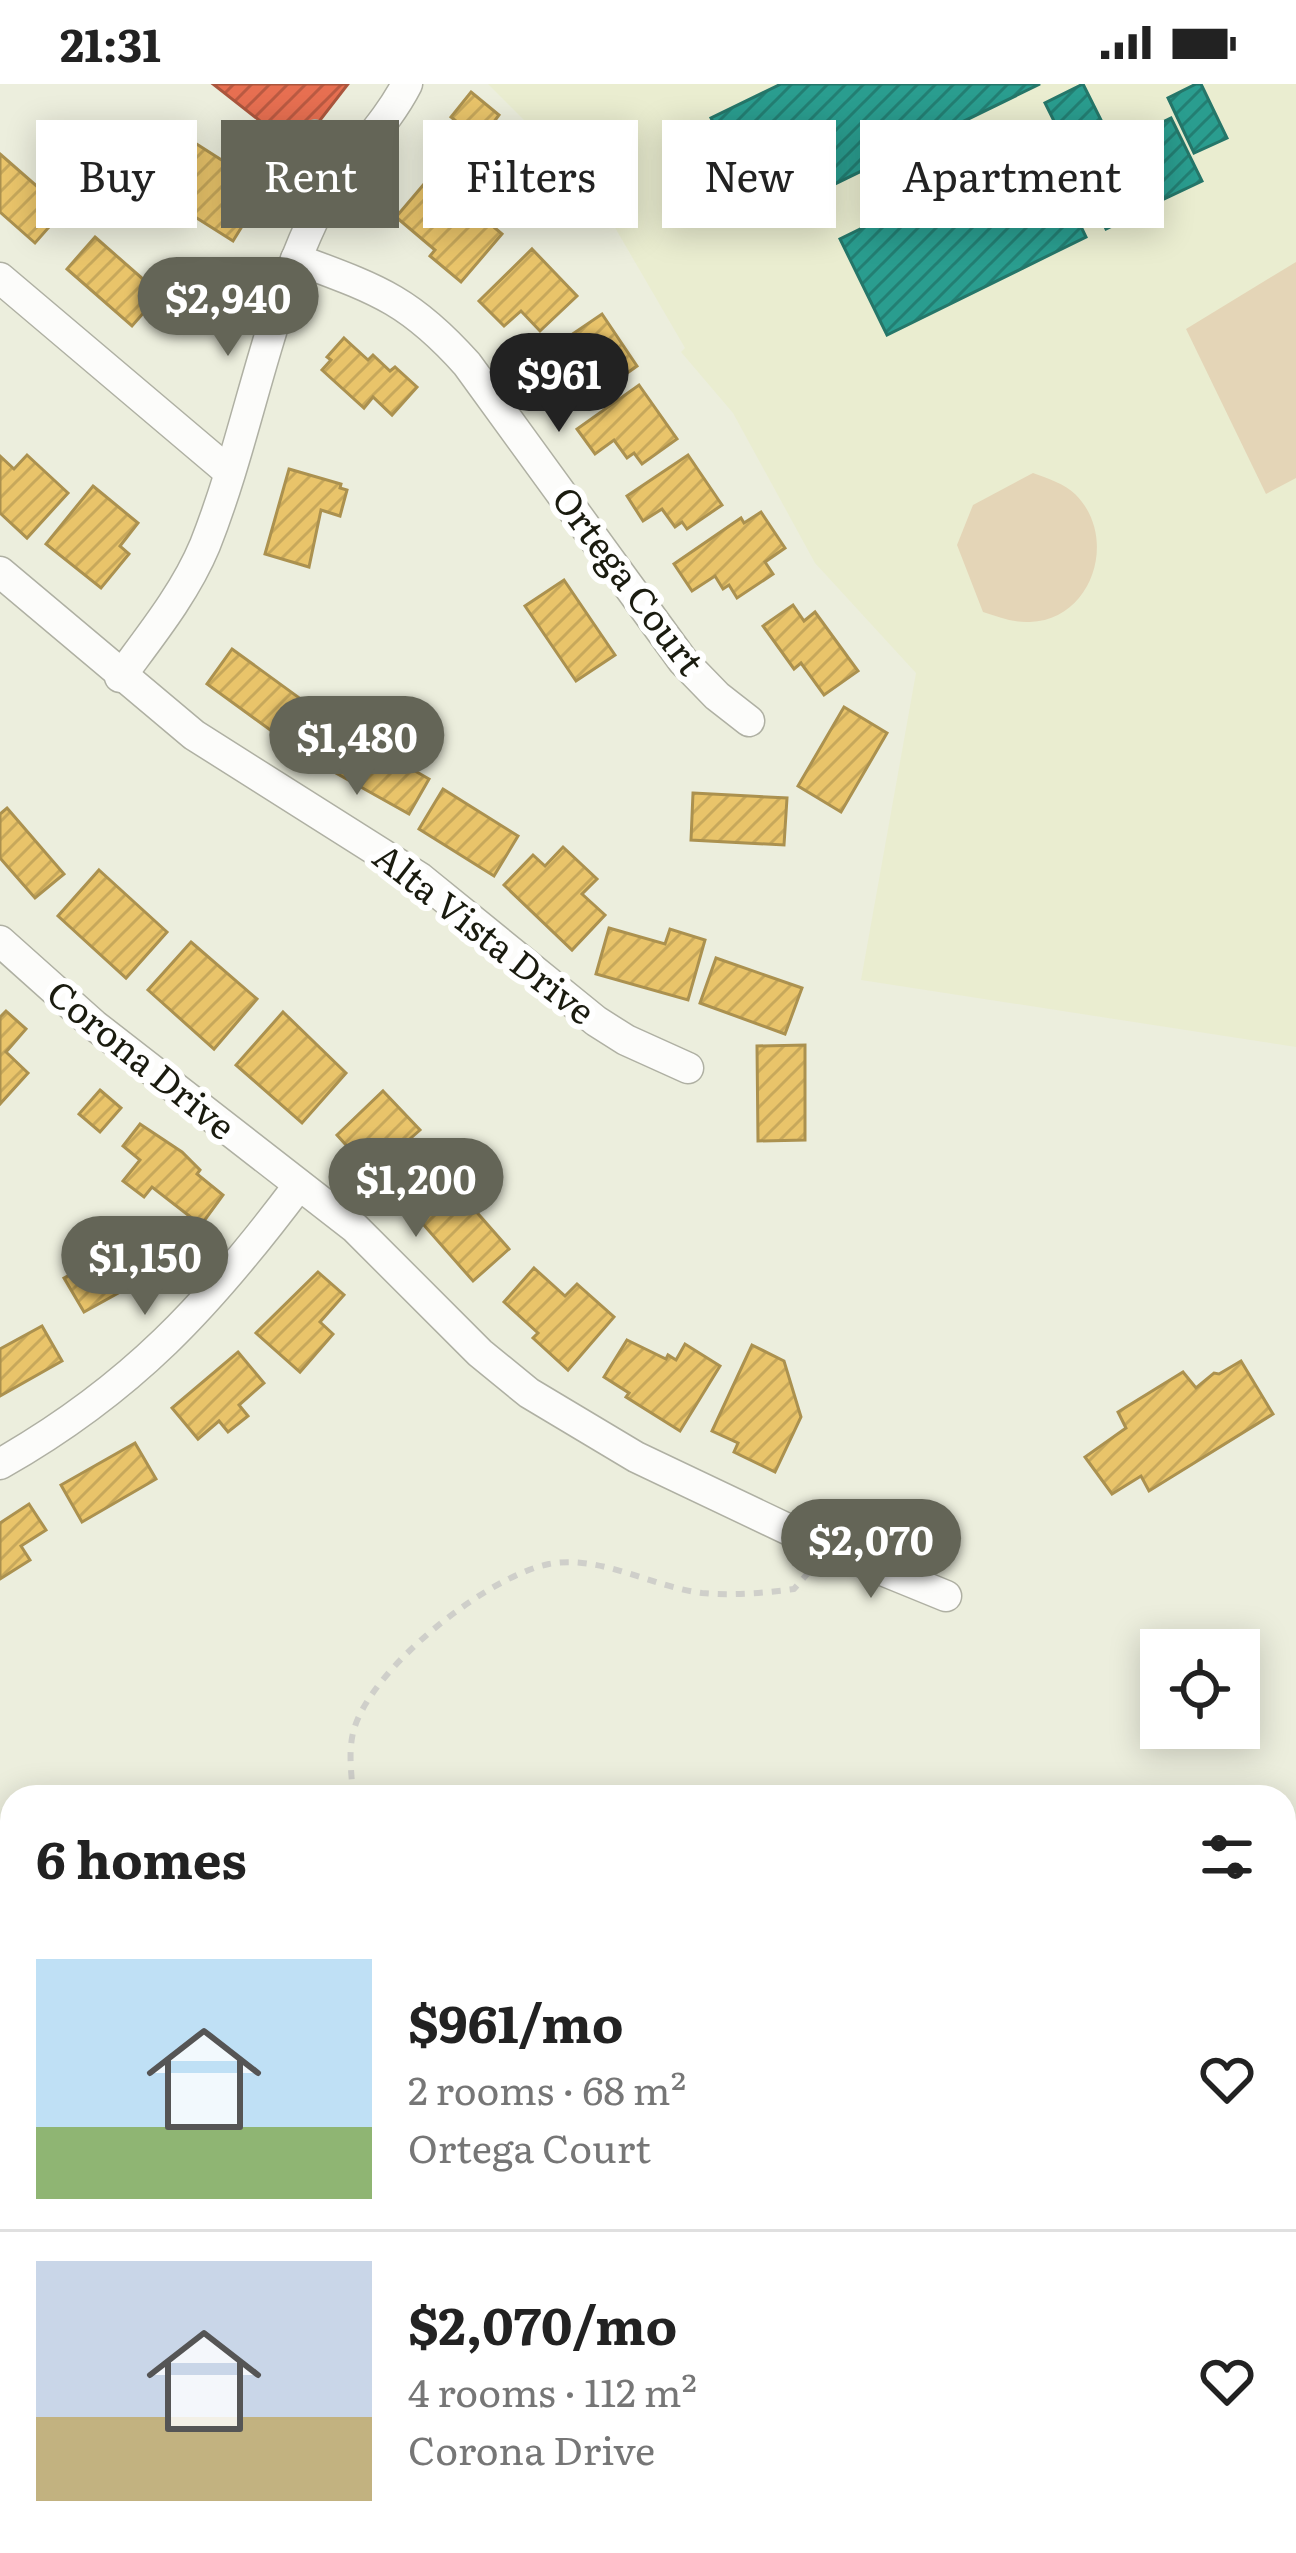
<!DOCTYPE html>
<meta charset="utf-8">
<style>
:root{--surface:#fff;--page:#f2f2f2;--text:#222;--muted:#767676;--line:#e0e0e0;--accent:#646557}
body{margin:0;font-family:Literata,serif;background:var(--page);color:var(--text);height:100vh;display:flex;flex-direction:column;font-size:45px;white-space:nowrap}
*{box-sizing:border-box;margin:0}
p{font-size:39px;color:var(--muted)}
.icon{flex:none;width:66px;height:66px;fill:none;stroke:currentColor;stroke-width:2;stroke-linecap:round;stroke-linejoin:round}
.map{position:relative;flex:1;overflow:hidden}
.sheet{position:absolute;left:0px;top:1701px;width:1296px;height:768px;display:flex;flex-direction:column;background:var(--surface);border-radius:36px 36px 0 0;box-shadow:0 6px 30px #0003}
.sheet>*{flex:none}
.guide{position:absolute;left:36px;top:36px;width:1224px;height:108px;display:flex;gap:24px}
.controls{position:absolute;left:1140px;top:1545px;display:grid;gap:24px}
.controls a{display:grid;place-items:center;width:120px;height:120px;border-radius:0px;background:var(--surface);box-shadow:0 6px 30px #0003;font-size:60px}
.price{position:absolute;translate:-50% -102px;padding:0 27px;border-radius:42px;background:var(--accent);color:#fff;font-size:39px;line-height:78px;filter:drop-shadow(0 3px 6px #0008)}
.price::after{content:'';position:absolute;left:50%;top:72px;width:36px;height:27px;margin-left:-18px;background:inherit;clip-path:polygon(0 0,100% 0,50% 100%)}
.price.active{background:#222;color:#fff}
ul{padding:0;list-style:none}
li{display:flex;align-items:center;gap:36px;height:300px;padding:0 36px}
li+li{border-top:3px solid var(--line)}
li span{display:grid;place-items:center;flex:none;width:336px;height:240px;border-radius:0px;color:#555}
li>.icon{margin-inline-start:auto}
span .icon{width:144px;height:144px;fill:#fffc;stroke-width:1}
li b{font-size:51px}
h2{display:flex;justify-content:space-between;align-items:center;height:144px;padding:0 36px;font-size:51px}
.pill{padding:0 42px;border-radius:0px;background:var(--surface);box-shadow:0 6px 30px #0003;font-size:42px;line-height:108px}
.pill.active{background:var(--accent);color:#fff}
.status{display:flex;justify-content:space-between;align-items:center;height:84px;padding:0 60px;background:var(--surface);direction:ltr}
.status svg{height:33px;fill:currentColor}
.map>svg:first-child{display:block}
</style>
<div class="status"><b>21:31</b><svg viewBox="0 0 49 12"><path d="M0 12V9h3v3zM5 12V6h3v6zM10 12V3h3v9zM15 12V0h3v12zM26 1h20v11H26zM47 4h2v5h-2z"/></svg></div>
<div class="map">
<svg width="1296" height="2469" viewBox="0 0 1296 2469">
<defs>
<pattern id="homes-hatch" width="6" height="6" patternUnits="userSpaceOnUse" patternTransform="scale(3)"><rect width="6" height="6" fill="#e9c46a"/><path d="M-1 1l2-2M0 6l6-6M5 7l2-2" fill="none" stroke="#c7a85b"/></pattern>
<pattern id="shops-hatch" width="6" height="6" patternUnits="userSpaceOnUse" patternTransform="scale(3)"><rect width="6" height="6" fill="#e76f51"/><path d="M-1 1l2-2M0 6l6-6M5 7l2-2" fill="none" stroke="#ba5a42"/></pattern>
<pattern id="schools-hatch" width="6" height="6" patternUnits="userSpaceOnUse" patternTransform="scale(3)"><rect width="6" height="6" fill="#2a9d8f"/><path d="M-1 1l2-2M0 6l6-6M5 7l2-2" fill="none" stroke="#237f73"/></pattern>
</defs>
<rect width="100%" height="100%" fill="#eceedd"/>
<!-- built -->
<polygon fill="#eaedd0" points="488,0 1296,0 1296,963 861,896 916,589 815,479 733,329 681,268 685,264 592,104"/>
<!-- grass -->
<g fill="#e4d5b7">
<polygon points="1296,178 1296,394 1266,410 1186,245"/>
<path d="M1033 389C1047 394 1065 400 1075 410 1119 453 1093 536 1030 538 1014 539 998 533 983 528L957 461 973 421Z"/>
</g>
<!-- homes -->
<g fill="url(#homes-hatch)" stroke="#ab914f" stroke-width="3">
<polygon points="471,8 499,31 487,47 527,79 533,72 557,91 525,133 454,77 474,52 451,33"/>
<polygon points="195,59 245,91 235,106 240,109 232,121 249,131 233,157 162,112"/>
<polygon points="0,70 64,126 35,159 0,128"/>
<polygon points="425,99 466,135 474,126 502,150 461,198 430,172 435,166 396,133"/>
<polygon points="95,153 160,210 132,242 67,185"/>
<polygon points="532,165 577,212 540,247 521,227 504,242 479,217"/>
<polygon points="602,230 637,282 586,318 575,301 557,313 533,277"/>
<polygon points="344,254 368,276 373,271 390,287 395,283 417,303 392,331 373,313 364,324 322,286 331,276 327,273"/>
<polygon points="639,301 677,355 642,380 634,369 627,374 614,356 595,370 577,345"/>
<polygon points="27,371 68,409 27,454 0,429 0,372 14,385"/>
<polygon points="688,371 722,421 687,445 682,438 675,443 662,425 643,437 627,412"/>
<polygon points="289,385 341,400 340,404 347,406 340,432 321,426 309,483 265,470"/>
<polygon points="93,402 138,439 120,462 129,470 101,504 46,460"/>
<polygon points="761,428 785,464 765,478 773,490 737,514 729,501 723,505 715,492 692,507 674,480 741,434 744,439"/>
<polygon points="564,496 615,571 576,597 525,522"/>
<polygon points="793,521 804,537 815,528 858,587 824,611 801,579 794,585 763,542"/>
<polygon points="232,565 320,629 295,664 207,600"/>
<polygon points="844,623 887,649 841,728 798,702"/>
<polygon points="354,652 429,695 409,730 334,688"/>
<polygon points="443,705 518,752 494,792 419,745"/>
<polygon points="693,709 787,714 784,761 691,756"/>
<polygon points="7,724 64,790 35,814 0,774 0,730"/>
<polygon points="563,763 597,795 582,810 605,831 572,866 504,801 533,771 545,782"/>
<polygon points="99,786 167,848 126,894 58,832"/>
<polygon points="609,844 665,860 670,845 705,856 688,916 596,890"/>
<polygon points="191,858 257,915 214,965 148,906"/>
<polygon points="716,874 802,904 785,950 700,919"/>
<polygon points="6,927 26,945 6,968 28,989 0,1020 0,933"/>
<polygon points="283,928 346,989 302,1039 236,981"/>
<polygon points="805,961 805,1056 758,1057 757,962"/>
<polygon points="100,1006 121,1024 100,1048 79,1030"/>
<polygon points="383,1007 420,1046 403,1061 426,1086 395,1115 337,1051"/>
<polygon points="140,1040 182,1068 200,1086 197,1090 223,1111 201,1141 152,1103 144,1113 123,1097 140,1076 123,1062"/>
<polygon points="451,1099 509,1165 473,1197 415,1131"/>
<polygon points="141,1151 160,1186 84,1228 64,1194"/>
<polygon points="534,1184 565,1212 577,1200 614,1233 568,1286 533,1254 538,1249 504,1218"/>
<polygon points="318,1188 344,1211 320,1238 333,1250 300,1288 256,1249"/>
<polygon points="42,1242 62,1277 0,1312 0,1265"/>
<polygon points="627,1256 666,1275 668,1271 676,1276 685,1260 720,1282 680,1347 626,1313 629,1309 604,1293"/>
<polygon points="752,1261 784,1277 801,1333 775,1388 734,1368 738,1359 712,1347"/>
<polygon points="238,1268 264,1299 239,1321 248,1332 228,1348 219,1337 198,1355 172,1324"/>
<polygon points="1241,1277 1273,1330 1149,1407 1141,1392 1112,1410 1085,1373 1126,1344 1118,1328 1183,1288 1196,1304 1214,1289 1219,1290"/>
<polygon points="135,1359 156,1395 82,1438 61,1401"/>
<polygon points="29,1420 46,1446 21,1462 30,1476 0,1495 0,1439"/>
</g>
<!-- shops -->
<polygon fill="url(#shops-hatch)" stroke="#aa563d" stroke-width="3" points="213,0 348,0 297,66"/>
<!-- schools -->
<g fill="url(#schools-hatch)" stroke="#257669" stroke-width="3">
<polygon points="781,0 1040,0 761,136 711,34"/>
<polygon points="1083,0 1113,60 1075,79 1045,19"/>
<polygon points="1196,0 1201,0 1227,54 1194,69 1168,14"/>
<polygon points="1171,34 1202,97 1164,115 1134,52"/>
<polygon points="1040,57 1086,153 887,251 840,155"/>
<polygon points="1115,66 1145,126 1106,145 1077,84"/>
</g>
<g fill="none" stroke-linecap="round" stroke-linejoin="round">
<defs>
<polyline id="lane" points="315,44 351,73"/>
<g id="street">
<path d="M296 175C376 205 409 215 467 280L683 577 717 612 749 637"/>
<polyline points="0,194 228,387"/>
<polyline points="0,488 194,651 420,794 596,937 626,956 688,984"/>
<path d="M120 593C151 551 185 509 205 461 247 355 264 240 313 136 337 85 382 49 407 0"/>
<polyline points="0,857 94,941 355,1144 480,1269 529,1309 636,1373 821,1461 946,1512"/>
<path d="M0 1380C132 1305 209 1221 299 1101"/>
<polyline points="0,2450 31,2469"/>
</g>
</defs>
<!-- lane casing -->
<use href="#lane" stroke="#afb0a3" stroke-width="18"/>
<!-- street casing -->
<use href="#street" stroke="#afb0a3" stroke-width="33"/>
<!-- path -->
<g stroke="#cfcfca" stroke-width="6" stroke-dasharray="9 9" stroke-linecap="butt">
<path d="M353 1713C352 1692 348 1670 353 1649 368 1586 487 1492 549 1480 599 1470 653 1503 702 1509 732 1512 764 1509 794 1505L809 1488"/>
<polyline points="1284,2187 1296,2189"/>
<polyline points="1284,2368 1296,2361"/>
<polyline points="129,2469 142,2457"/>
<polyline points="1118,2469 1142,2457"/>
</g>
<!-- lane -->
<use href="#lane" stroke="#fcfcfa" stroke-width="15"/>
<!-- street -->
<use href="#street" stroke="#fcfcfa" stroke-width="30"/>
</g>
<g text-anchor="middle" stroke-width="12" stroke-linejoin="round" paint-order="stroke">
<!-- street labels -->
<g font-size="36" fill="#1a1b0f" stroke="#fff">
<text transform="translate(628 497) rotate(53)" y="13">Ortega Court</text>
<text transform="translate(484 850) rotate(38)" y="13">Alta Vista Drive</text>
<text transform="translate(141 976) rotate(39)" y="13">Corona Drive</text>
</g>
</g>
</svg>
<div class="controls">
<a><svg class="icon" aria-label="locate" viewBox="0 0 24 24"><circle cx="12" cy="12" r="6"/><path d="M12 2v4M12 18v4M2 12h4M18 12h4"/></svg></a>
</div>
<b class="price" style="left:228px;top:275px">$2,940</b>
<b class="price active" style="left:559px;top:351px">$961</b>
<b class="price" style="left:357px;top:714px">$1,480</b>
<b class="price" style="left:416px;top:1156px">$1,200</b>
<b class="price" style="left:145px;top:1234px">$1,150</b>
<b class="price" style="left:871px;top:1517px">$2,070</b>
<div class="guide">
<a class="pill">Buy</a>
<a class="pill active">Rent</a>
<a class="pill">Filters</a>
<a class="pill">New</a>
<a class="pill">Apartment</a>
</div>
<section class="sheet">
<h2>6 homes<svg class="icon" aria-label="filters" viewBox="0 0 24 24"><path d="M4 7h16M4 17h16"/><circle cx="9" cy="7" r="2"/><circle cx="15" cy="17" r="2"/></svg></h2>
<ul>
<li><span style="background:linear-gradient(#bfe0f5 70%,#8fb573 0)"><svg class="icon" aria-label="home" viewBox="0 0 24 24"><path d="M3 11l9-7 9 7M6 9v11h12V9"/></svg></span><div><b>$961/mo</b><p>2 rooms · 68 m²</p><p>Ortega Court</p></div><svg class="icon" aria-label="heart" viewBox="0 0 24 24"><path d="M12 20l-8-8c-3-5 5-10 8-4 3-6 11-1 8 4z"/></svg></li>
<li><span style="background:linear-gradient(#c9d6e8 65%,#c2b280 0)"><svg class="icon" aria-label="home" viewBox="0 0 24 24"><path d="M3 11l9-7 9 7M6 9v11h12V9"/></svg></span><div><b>$2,070/mo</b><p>4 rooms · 112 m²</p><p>Corona Drive</p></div><svg class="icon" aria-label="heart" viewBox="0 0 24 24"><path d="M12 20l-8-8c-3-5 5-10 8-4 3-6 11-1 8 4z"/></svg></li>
</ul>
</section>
</div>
